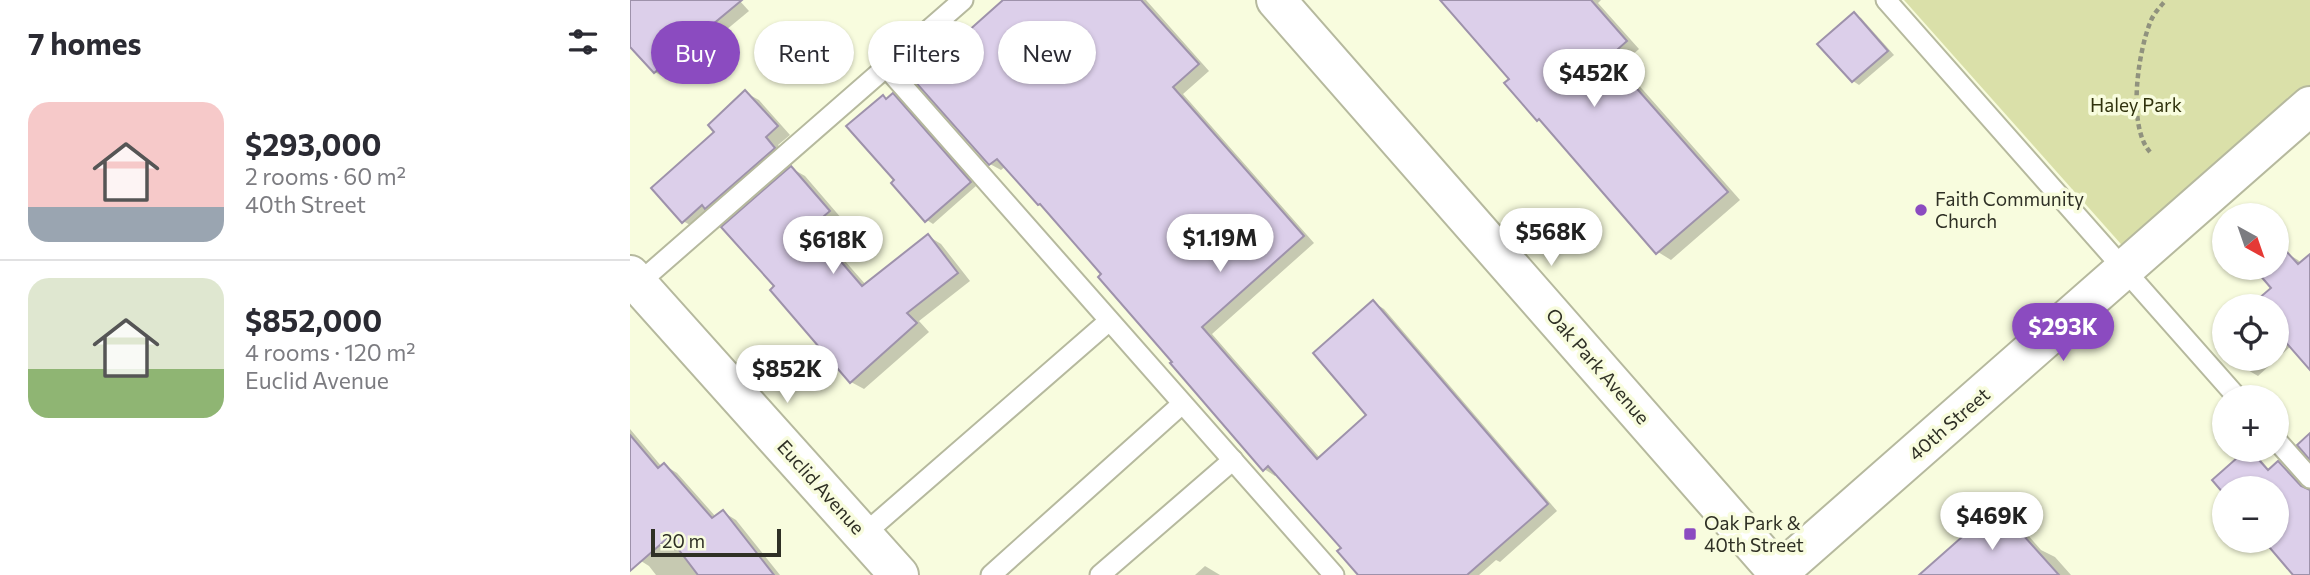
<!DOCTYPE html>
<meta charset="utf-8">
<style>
:root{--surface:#fff;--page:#f7f7f7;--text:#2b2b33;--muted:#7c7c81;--line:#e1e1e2;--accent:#8b4bc0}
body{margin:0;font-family:Commissioner,sans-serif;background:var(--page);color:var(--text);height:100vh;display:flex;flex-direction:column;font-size:26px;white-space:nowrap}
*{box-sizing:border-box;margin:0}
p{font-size:23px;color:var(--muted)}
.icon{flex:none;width:38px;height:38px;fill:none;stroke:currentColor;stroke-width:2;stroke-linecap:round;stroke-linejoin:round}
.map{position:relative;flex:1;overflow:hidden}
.details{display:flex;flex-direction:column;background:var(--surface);width:630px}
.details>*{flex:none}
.guide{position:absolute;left:21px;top:21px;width:665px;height:63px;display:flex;gap:14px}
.needle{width:46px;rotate:140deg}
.controls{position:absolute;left:1582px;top:203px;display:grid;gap:14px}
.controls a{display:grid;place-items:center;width:77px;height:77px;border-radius:50%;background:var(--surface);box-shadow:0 2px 5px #0004;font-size:35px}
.scale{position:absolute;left:21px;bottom:18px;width:130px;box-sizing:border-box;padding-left:7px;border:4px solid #2f3025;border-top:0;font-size:19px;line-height:24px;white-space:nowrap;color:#2f3025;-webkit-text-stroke:5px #f8fcde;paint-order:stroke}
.price{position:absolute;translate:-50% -60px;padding:0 16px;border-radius:24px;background:#fff;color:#222;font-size:23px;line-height:46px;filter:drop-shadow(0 2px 4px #0008)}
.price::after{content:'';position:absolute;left:50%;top:42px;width:21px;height:16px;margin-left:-10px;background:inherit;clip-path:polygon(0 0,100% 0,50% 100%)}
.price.selected{background:var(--accent);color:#fff}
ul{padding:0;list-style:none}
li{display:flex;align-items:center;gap:21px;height:175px;padding:0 28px}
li+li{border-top:2px solid var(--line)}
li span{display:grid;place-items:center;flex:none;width:196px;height:140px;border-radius:21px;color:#555}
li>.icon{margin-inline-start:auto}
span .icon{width:84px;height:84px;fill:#fffc;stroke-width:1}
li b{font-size:30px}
h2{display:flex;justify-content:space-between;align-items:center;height:84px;padding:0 28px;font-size:30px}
.tag{padding:0 24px;border-radius:32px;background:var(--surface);box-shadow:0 2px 5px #0004;font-size:24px;line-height:63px}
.tag.selected{background:var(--accent);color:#fff}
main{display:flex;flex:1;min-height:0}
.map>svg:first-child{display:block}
</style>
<main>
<section class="details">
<h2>7 homes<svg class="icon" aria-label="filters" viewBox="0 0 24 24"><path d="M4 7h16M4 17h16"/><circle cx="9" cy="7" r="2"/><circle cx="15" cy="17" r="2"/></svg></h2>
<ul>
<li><span style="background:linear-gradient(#f6c9c9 75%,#9aa5b1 0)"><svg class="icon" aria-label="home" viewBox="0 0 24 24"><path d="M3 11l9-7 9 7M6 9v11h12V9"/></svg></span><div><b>$293,000</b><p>2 rooms · 60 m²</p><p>40th Street</p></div></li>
<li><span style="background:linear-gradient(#dfe7d0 65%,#8fb573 0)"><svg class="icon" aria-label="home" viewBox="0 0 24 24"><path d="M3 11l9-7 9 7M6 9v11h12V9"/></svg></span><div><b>$852,000</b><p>4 rooms · 120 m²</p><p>Euclid Avenue</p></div></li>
</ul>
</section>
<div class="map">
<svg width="1680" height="575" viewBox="0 0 1680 575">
<rect width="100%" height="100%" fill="#f8fcde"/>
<!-- green -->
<polygon fill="#dae0a9" points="1274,0 1680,0 1680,90 1498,252"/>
<!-- shadow -->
<g fill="#0003">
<polygon points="7,0 109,0 119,11 37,79 25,72 0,44 0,6"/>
<polygon points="375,0 516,0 579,71 553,94 684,243 582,334 690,458 738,415 743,302 754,309 927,511 870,562 866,560 849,575 730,575 714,548 647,474 645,476 634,469 474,274 416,208 409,204 376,166 371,170 360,164 328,42"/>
<polygon points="813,0 971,0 968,3 1009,49 991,65 1110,200 1041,260 1028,252 915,123 908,119 881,79"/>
<polygon points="1224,14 1231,18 1264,55 1229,85 1223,81"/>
<polygon points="116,93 129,100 160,135 148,145 157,156 67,229 53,221 87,132"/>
<polygon points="263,95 270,99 346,186 303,224 297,220 266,181 253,97 258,100"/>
<polygon points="161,168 175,176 212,219 193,236 236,285 298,236 311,244 340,281 289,321 299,332 234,389 221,382 146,286"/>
<polygon points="1656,253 1668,260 1680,273 1680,366 1661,346 1628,376 1616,369 1607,359 1647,359 1647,306 1623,306 1644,288 1632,274 1639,268 1647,268 1647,261"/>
<polygon points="1594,331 1594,344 1587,337"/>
<polygon points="0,429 32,467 34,465 47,473 86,517 93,512 106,520 150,575 26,575 19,566 11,561 0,549"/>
<polygon points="1619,450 1626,454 1640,471 1649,463 1655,467 1676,490 1680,491 1680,575 1664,575 1667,572 1641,541 1647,541 1647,488 1594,488 1594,492 1584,480"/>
<polygon points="1368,508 1381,516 1411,550 1425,557 1441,575 1319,575"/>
<polygon points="575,566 590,575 565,575"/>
</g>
<!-- building -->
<g fill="#dccfea" stroke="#9e92ab" stroke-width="2">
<polygon points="0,0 112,0 24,73 0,47"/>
<polygon points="373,0 511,0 569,64 543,87 674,236 572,327 687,459 736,415 683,353 743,300 918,504 837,575 728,575 707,551 711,548 638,466 633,471 540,363 542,362 468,277 471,274 410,204 408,205 367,159 359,165 281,77 325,38 327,41"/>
<polygon points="810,0 961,0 997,41 979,57 1098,192 1026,254 909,119 907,121 874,83 879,79"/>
<polygon points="1224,12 1258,51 1222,82 1187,44"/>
<polygon points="115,90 148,126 136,137 145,148 75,209 72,205 52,223 21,188 84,132 78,125"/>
<polygon points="263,93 341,182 295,222 261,183 264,180 216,126 253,95 256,99"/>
<polygon points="161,166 200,211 181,227 232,286 298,234 328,273 277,313 287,323 220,383 140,290 144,286 91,227"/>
<polygon points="1656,251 1668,264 1680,254 1680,370 1652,338 1647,342 1647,306 1620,306 1641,288 1629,274 1636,268 1647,268 1647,259"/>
<polygon points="1680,433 1680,460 1667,445"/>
<polygon points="0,435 28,468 34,463 82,518 93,510 144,575 68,575 39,537 0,571"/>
<polygon points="1616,450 1620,450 1638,470 1648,461 1671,486 1680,490 1680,575 1663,575 1634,541 1647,541 1647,488 1594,488 1594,494 1582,480"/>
<polygon points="1367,506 1429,575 1289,575"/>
</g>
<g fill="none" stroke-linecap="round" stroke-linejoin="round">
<defs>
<g id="service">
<polyline points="1256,0 1607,397"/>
<polyline points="256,67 704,575"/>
<polyline points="3,288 333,0"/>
<polyline points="1647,441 1680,478"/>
<polyline points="233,535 479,321"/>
<polyline points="361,575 552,404"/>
<polyline points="470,575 603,460"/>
</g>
<g id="minor">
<polyline points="646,0 1150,575"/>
<polyline points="0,275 269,575"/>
<polyline points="1146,575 1680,106"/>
</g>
</defs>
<!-- service casing -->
<use href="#service" stroke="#b6b99e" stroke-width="23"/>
<!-- minor casing -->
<use href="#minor" stroke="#b6b99e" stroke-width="42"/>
<!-- path -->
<path stroke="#90927e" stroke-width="4.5" stroke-dasharray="5 3.5" stroke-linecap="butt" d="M1520 152C1497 126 1508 53 1520 23 1523 14 1530 7 1536 0"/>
<!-- service -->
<use href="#service" stroke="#fff" stroke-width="19"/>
<!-- minor -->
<use href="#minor" stroke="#fff" stroke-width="38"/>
</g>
<!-- markers -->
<g fill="#8b4bc0" stroke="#f8fcde" stroke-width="2.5">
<circle cx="1291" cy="210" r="7"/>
<rect x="1053" y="527" width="14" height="14" rx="3.5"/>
</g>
<g text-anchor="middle" stroke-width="7" stroke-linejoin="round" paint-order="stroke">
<!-- park labels -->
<g font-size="19" fill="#30320d" stroke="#f8fcde">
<text x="1506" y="112">Haley Park</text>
</g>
<!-- poi labels -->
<g font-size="19" fill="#2f3025" stroke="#f8fcde" text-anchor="start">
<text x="1305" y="206">Faith Community<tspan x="1305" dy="22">Church</tspan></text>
<text x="1074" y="530">Oak Park &amp;<tspan x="1074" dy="22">40th Street</tspan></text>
</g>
<!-- street labels -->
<g font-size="19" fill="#2f3025" stroke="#f8fcde">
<text transform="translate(968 366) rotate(49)" y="7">Oak Park Avenue</text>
<text transform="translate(1319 424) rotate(-41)" y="7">40th Street</text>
<text transform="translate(191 487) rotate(48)" y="7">Euclid Avenue</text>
</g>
</g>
</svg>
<div class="controls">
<a><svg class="needle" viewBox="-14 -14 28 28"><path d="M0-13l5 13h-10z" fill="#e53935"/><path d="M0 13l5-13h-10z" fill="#7c7c81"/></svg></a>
<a><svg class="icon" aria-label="locate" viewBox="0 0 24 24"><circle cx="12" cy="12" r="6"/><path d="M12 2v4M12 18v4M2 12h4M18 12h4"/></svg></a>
<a>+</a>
<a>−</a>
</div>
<div class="scale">20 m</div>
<b class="price" style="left:964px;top:109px">$452K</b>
<b class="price" style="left:921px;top:268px">$568K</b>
<b class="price" style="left:590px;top:274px">$1.19M</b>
<b class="price" style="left:203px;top:276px">$618K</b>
<b class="price selected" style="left:1433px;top:363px">$293K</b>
<b class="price" style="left:157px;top:405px">$852K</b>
<b class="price" style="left:1362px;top:552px">$469K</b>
<div class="guide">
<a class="tag selected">Buy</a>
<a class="tag">Rent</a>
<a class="tag">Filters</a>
<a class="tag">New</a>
</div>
</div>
</main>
